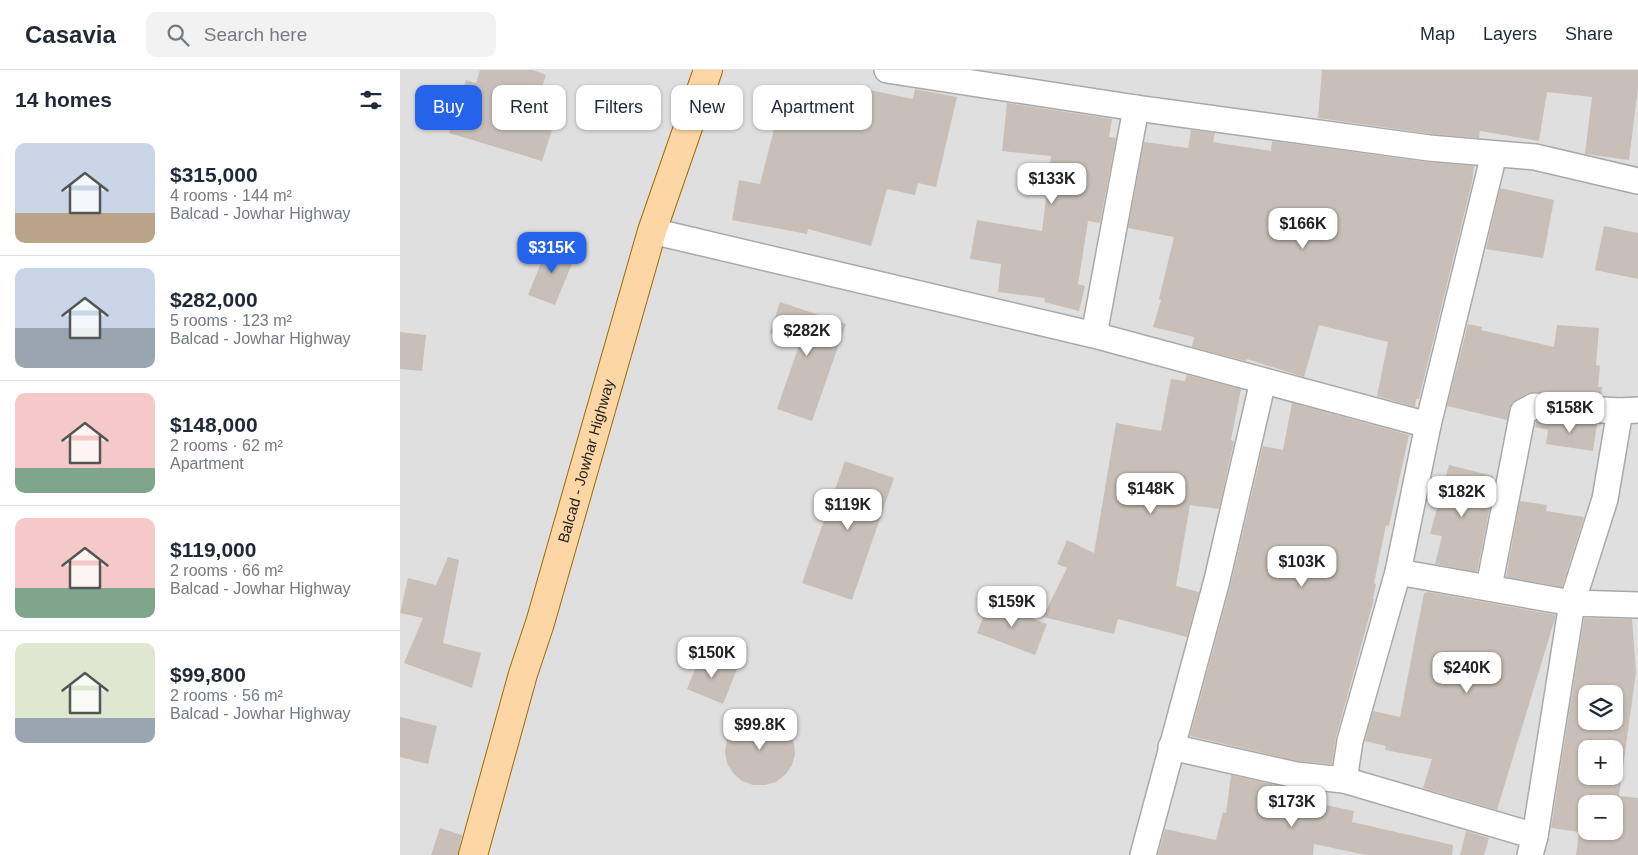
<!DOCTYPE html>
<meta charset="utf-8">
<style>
:root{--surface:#fff;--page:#f2f2f3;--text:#1f2937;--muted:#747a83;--line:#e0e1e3;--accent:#2563eb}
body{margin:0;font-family:Helvetica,sans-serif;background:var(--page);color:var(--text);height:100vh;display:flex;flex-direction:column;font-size:19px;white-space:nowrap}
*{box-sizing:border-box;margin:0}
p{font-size:16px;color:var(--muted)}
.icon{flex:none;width:28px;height:28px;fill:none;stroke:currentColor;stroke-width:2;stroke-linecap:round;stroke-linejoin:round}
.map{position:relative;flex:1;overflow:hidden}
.drawer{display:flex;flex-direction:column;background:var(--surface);width:400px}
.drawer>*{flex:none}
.hud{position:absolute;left:15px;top:15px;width:475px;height:45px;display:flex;gap:10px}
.buttons{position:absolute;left:1178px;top:615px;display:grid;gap:10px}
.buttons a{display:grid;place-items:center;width:45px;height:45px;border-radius:10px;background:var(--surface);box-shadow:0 1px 4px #0004;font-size:25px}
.price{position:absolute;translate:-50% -42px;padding:0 11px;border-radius:10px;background:#fff;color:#222;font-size:16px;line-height:32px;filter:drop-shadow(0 1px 2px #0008)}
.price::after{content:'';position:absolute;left:50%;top:30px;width:15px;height:11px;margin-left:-8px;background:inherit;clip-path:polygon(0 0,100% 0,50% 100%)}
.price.selected{background:var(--accent);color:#fff}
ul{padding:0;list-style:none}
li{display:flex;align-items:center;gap:15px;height:125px;padding:0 15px}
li+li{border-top:1px solid var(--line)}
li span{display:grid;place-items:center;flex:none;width:140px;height:100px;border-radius:10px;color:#555}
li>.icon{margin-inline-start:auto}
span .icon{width:60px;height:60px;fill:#fffc;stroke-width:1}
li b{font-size:21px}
h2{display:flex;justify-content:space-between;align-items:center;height:60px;padding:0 15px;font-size:21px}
.pill{padding:0 18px;border-radius:10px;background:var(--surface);box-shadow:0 1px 4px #0004;font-size:18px;line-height:45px}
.pill.selected{background:var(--accent);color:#fff}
header{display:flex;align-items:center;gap:30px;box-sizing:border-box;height:70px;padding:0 25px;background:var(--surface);border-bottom:1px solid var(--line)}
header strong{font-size:24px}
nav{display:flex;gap:28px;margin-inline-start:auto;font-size:18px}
.search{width:350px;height:45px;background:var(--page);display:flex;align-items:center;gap:12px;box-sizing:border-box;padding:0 18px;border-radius:10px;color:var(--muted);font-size:19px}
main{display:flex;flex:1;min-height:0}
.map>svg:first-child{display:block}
</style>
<header>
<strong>Casavia</strong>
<div class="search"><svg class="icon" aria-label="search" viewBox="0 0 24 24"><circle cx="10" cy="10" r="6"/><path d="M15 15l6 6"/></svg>Search here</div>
<nav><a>Map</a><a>Layers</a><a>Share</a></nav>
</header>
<main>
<section class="drawer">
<h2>14 homes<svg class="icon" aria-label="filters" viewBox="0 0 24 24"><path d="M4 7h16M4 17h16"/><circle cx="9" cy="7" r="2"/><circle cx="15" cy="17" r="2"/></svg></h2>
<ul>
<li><span style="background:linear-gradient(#c9d6e8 70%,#b9a48a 0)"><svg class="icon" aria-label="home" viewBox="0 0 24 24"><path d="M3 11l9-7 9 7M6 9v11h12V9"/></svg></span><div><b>$315,000</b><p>4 rooms · 144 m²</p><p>Balcad - Jowhar Highway</p></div></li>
<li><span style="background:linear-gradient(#c9d6e8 60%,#9aa5b1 0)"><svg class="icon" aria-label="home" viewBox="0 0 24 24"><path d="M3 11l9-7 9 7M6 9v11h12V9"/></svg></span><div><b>$282,000</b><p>5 rooms · 123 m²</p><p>Balcad - Jowhar Highway</p></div></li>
<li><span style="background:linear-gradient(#f6c9c9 75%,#7fa58c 0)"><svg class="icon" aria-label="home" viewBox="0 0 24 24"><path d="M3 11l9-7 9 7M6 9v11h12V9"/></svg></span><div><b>$148,000</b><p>2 rooms · 62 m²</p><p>Apartment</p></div></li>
<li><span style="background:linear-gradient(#f6c9c9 70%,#7fa58c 0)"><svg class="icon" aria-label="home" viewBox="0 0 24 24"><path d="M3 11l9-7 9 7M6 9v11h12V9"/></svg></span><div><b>$119,000</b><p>2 rooms · 66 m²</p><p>Balcad - Jowhar Highway</p></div></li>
<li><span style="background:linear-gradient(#dfe7d0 75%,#9aa5b1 0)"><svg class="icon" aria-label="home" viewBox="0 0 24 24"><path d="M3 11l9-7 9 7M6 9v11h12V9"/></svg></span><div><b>$99,800</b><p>2 rooms · 56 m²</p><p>Balcad - Jowhar Highway</p></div></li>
</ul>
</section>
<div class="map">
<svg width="1238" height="785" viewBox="0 0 1238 785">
<rect width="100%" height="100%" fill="#f2efe9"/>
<!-- residential -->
<path fill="#e0dfdf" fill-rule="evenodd" d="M0 0H1238V785H0ZM1186 624H1214V651H1186ZM1186 679H1214V706H1186ZM1186 734H1214V761H1186Z"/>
<!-- building -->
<g fill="#c7bfb8" fill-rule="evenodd">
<polygon points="80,0 133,0 146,5 137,31 159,38 142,91 49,63 66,10 76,13"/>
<polygon points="922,0 1238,0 1238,18 1229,90 1185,84 1192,27 1147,22 1139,71 1080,61 1079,68 1031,64 918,48"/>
<polygon points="445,15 513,29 515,19 557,27 536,117 518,113 515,125 487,119 471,176 408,159 407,164 332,150 339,110 360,114 379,40 437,55"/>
<polygon points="607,33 712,49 709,67 716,68 700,153 688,151 678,214 685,216 679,241 644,232 645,228 598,222 601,194 570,189 577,150 642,161 651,86 602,81"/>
<polygon points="791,60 815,63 813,72 871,81 872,71 1027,92 1074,96 1072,112 1019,329 1016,329 1015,337 977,326 988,272 919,255 904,307 847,289 846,291 792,277 794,267 753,257 761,230 759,229 774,167 728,158 744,72 788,78"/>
<polygon points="1100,118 1154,130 1143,188 1086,179"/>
<polygon points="1204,156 1238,163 1238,209 1195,200"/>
<polygon points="149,173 176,184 155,235 128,225"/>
<polygon points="380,232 446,254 412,351 377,339 400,273 370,263"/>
<polygon points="1068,254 1082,257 1081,260 1154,277 1157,255 1199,258 1196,295 1200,296 1198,317 1202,317 1201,326 1135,322 1128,323 1112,333 1107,350 1047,336"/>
<polygon points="0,262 26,265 22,301 0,299"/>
<polygon points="787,305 841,319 831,370 834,371 819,439 790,435 776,516 799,522 787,567 718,549 714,564 643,547 667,498 657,494 667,470 694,483 716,353 761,361 771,309 785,311"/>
<polygon points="892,333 1009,365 989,456 986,455 974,513 976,514 973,529 974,529 936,667 932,694 898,691 790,666 831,513 863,376 883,380"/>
<polygon points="1136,351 1197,354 1193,381 1146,374 1148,360 1135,357"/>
<polygon points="445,391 494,408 452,530 402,513"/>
<polygon points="1049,395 1093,406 1088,426 1092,426 1077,502 1035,494 1042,466 1030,464"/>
<polygon points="1120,431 1147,435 1146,441 1184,447 1162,517 1106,507"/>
<polygon points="48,487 59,490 43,573 81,583 72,618 4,593 23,548 0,543 8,508 36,515"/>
<polygon points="1028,522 1156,545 1097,740 1023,718 1032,689 985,680 986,676 965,671 973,641 1000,647 1024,523"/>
<polygon points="589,532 647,554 635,585 577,563"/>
<path d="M1184 548 1232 549 1236 602 1219 726 1238 728V785H1176L1179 762 1151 758ZM1186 624H1214V651H1186ZM1186 679H1214V706H1186ZM1186 734H1214V761H1186Z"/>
<polygon points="301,584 337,599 323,634 287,619"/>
<polygon points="0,647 37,656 28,694 0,687"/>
<polygon points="362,647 374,649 383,654 390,663 394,674 395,685 392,695 386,704 376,712 365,715 353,715 342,711 333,703 327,693 325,682 327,670 339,649"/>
<polygon points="831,705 893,719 927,723 925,735 954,741 952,752 1053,775 1052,785 966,785 914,774 913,785 758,785 765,759 816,770 823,742 826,743"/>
<polygon points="40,758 62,765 58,785 31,785"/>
<polygon points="1066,761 1089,768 1084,785 1060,785"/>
</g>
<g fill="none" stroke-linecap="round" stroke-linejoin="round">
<defs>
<g id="street">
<polyline points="487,0 736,38 1029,78 1135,87 1238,111"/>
<polyline points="252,161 694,265 1028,355"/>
<polyline points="694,265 736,38"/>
<polyline points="998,502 1172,533 1238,535"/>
<polyline points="1089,517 1123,342 1134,336 1220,341 1238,340"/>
<polyline points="771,677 896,705 944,710 950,671 998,502 1028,355 1094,84"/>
<polyline points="944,710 1135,766"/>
<polyline points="743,785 817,510 863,311"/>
<polyline points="1130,785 1135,766 1172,533 1205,429 1220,341"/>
</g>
<g id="primary">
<path id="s1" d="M73 785 123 604 140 553 252 161 308 0"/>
</g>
</defs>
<!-- street casing -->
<use href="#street" stroke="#a9a9a9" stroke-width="28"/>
<!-- primary casing -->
<use href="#primary" stroke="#a06b00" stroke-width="30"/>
<!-- street -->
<use href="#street" stroke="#fff" stroke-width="25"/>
<!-- primary -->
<use href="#primary" stroke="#fcd6a4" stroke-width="28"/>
</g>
<g text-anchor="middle" stroke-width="4.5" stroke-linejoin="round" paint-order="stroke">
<!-- street labels -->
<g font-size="15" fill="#222" stroke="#fff">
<text dy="5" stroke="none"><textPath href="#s1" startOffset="410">Balcad - Jowhar Highway</textPath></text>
</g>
</g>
</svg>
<div class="buttons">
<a><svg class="icon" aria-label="layers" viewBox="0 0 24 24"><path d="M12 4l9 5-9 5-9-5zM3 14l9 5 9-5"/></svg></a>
<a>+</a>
<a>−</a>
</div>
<b class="price" style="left:652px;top:135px">$133K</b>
<b class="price" style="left:903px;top:180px">$166K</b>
<b class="price selected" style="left:152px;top:204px">$315K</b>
<b class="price" style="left:407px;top:287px">$282K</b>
<b class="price" style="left:1170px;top:364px">$158K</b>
<b class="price" style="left:751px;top:445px">$148K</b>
<b class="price" style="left:1062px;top:448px">$182K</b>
<b class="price" style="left:448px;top:461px">$119K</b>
<b class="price" style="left:902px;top:518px">$103K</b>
<b class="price" style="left:612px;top:558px">$159K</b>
<b class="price" style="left:312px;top:609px">$150K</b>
<b class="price" style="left:1067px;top:624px">$240K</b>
<b class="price" style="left:360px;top:681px">$99.8K</b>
<b class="price" style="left:892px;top:758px">$173K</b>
<div class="hud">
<a class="pill selected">Buy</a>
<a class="pill">Rent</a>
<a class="pill">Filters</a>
<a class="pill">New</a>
<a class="pill">Apartment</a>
</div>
</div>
</main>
